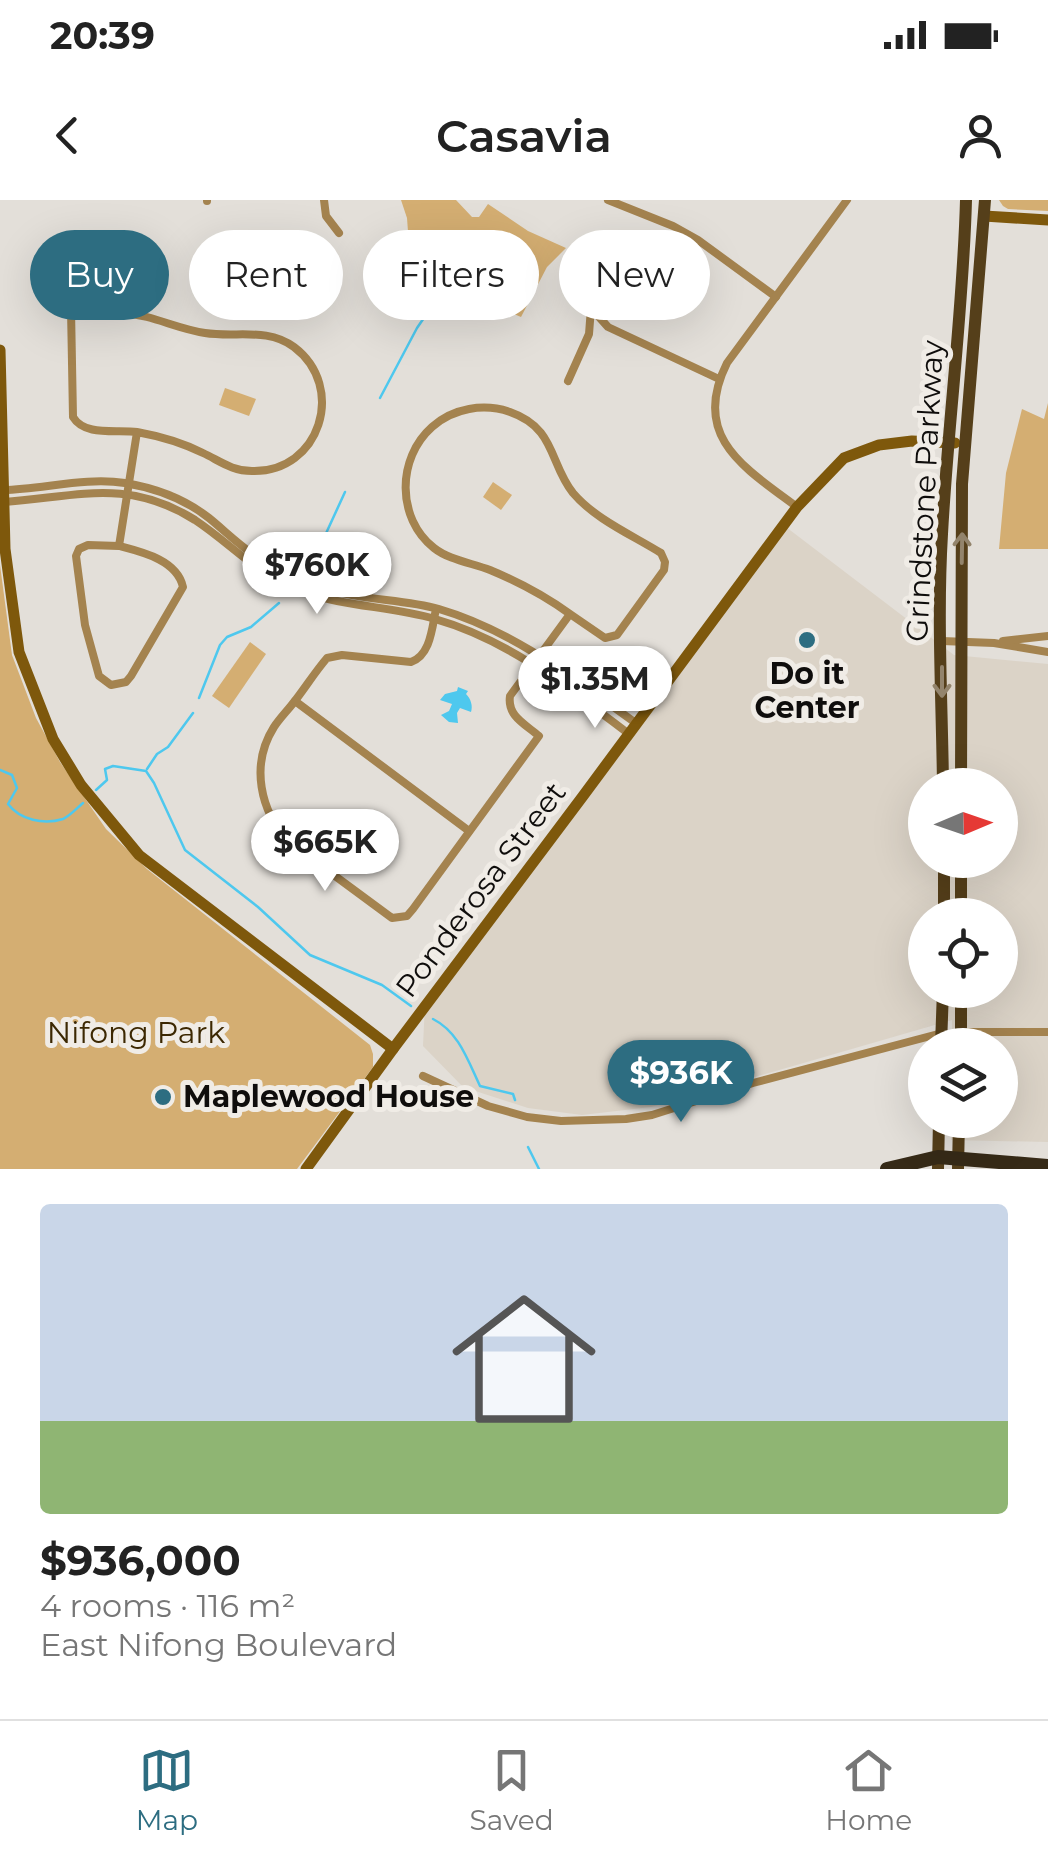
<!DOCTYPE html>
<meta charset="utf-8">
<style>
:root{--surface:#fff;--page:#f6f6f6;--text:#222;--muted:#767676;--line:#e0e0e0;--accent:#2d6d81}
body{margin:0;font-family:Montserrat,sans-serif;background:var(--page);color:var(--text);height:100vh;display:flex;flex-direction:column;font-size:38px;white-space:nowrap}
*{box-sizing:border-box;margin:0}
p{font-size:32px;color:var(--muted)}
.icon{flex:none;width:55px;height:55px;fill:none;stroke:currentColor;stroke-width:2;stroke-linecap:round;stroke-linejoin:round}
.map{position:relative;height:969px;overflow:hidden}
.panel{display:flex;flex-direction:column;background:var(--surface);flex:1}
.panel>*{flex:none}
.top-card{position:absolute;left:30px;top:30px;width:990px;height:90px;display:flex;gap:20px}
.needle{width:65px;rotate:88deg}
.controls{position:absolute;left:908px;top:568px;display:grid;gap:20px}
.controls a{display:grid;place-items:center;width:110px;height:110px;border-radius:50%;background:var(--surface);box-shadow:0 10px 40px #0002;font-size:50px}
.price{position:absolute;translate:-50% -85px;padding:0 22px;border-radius:35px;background:#fff;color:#222;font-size:32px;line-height:65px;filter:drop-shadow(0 2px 5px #0008)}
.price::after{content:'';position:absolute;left:50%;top:60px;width:30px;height:22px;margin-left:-15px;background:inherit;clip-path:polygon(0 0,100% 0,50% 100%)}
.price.current{background:var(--accent);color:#fff}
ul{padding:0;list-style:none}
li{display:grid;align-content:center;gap:20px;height:530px;padding:0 40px}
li+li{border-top:2px solid var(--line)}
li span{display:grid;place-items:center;height:310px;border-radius:10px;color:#555}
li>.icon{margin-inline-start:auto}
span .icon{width:180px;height:180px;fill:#fffc;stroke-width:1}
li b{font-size:42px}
.chip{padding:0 35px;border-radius:45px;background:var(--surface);box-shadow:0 10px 40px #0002;font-size:35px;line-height:90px}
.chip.current{background:var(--accent);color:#fff}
.status{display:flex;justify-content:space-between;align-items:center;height:70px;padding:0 50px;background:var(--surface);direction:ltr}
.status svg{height:28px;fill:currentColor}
header{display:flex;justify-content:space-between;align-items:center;height:130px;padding:0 40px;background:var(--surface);font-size:45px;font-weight:600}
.menu{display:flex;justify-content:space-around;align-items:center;height:140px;border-top:2px solid var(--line);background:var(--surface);font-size:28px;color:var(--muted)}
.menu a{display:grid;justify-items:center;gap:5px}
.menu .current{color:var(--accent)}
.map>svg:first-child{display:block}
</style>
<div class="status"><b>20:39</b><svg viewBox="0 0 49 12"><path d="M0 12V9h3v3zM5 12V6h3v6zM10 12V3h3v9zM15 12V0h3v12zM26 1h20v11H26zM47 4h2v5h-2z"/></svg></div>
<header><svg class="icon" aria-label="back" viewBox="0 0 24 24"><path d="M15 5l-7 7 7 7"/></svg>Casavia<svg class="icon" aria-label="person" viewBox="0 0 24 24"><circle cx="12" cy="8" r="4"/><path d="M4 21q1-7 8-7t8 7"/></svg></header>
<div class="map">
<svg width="1048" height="969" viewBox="0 0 1048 969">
<rect width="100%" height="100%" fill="#e3dfd9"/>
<!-- built -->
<path fill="#dbd3c7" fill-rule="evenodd" d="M782 324 954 455 1048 464V942L951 940V920H1000V845H952V820L651 907 582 915 528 908 463 887 423 846 425 804ZM925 585H1000V660H925ZM925 715H1000V790H925Z"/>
<!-- green -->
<g fill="#d4ae72">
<polygon points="401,0 456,0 472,17 479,17 488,4 528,31 566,48 547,67 521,117 450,87 423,62 409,45 407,18"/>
<polygon points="999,0 1048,0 1048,11 1008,9 1003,6"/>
<polygon points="225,188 256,199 249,216 219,205"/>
<polygon points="1048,203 1048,349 999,349 1006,273 1022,209 1044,219"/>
<polygon points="493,282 512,295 501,310 483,297"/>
<polygon points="0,365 12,455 36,518 60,562 106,629 147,669 370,845 373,854 373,867 297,969 0,969"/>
<polygon points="250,442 266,454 229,508 212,496"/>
</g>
<!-- water -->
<path fill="#4ec8ee" d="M458 487 468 491 466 494C471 499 473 506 471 512L460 508 457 513 458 523 449 522 441 515 449 511 452 504 440 500 445 494 457 491Z"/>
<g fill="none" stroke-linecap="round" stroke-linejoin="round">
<!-- stream -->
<g stroke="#4ec8ee" stroke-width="2.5">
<polyline points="380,198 417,128 439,96"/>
<polyline points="309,364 317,353 345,292"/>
<polyline points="199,498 220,445 227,437 251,427 279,403"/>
<polyline points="147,569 157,554 168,547 193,513"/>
<path d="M0 570 12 575 17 588 8 604C20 620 44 625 63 619 70 616 77 608 83 603"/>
<polyline points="96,590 107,580 105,569 113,566 146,571 154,583 185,650 258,707 310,755 382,785 411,806"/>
<path d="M433 819C459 832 468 861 480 886L513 894 515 900"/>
<polyline points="528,947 539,969"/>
</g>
<!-- street -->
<g stroke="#a4834f" stroke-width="8">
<polyline points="207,0 207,1"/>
<polyline points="324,0 326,16 339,33"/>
<polyline points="608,0 673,26 698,40 776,97"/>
<polyline points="70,67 71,109"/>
<polyline points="591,108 608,127 719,179"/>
<polyline points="568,181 589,134 591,108"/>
<path d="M3 290C44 289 85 277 125 283 155 288 185 299 209 318 225 331 240 346 257 357 276 369 298 378 319 386 357 401 400 398 439 409 514 431 574 479 637 524"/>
<path d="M4 302C76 297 127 277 195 320 234 346 254 373 301 391 344 407 391 406 435 419 509 440 568 488 629 534"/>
<path d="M797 307C745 268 690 237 727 163L847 0"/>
<path d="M119 346C142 352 177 360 183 387L131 476 126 482 111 485 99 476 85 425 76 356 79 349 88 345 119 346 137 232C159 236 183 243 203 253 220 261 232 271 252 271 320 273 347 187 294 147 267 127 236 138 205 133 185 130 166 122 147 117 122 111 96 109 71 109L73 217C85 237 117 229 137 232"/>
<path d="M436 409C432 427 431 455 411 462L342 455 327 458C315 472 305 488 294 502 288 510 280 518 274 527 250 565 260 611 289 642L392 718 407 716 413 709 539 536C525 524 507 516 510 496L570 414 605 438 617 435 664 370 665 362 661 353C632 335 595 319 573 293 549 263 556 228 510 212 484 203 453 208 432 227 397 258 396 318 434 348 449 360 472 363 490 370 519 382 545 396 570 414"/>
<polyline points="942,441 994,443 1048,452"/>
<polyline points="1003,441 1048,436"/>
<polyline points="295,501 469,631"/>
<polyline points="961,832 1048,832"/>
<polyline points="423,876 488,906 527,917 561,921 626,919 652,915 753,883 942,833"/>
</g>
<!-- secondary -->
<g stroke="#7e580c" stroke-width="11">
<polyline points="984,16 1048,20"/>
<polyline points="0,150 5,349 19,452 53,539 81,585 139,655 393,849"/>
<polyline points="306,969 393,849 583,596 797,307 844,258 879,245 912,241 955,243"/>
</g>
<!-- primary -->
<g stroke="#553f1a" stroke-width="12">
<path d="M943 585C942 502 937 417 942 334 948 222 963 112 966 0"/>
<polyline points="961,585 962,284 985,0"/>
<polyline points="944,660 944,715"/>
<polyline points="961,660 961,715"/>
<polyline points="941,845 943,790"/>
<polyline points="961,845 961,790"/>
<polyline points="938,969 939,920"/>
<polyline points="958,969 959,920"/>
</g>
<!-- highway -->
<polyline stroke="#362a17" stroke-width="14" points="887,969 938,957 1048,966"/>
</g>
<!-- one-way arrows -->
<defs><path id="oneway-shaft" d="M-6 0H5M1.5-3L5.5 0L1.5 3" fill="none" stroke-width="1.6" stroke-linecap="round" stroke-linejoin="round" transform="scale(2.5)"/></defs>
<g stroke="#93846c">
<use href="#oneway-shaft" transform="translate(962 348) rotate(-89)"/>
<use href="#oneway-shaft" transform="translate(942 482) rotate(90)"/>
</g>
<!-- markers -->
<g fill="#2d6d81" stroke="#f0ece6" stroke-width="4">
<circle cx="807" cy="440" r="10"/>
<circle cx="163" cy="897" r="10"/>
</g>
<g text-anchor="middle" stroke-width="10" stroke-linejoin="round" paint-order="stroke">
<!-- street labels -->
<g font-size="30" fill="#0f0d0c" stroke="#f0ece6">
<text transform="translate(925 291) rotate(-87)" y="10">Grindstone Parkway</text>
<text transform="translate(481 690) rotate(-53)" y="10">Ponderosa Street</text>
</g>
<!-- poi labels -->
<g font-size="30" font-weight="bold" fill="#0f0d0c" stroke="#f0ece6">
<text x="807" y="484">Do it<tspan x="807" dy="34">Center</tspan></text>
<text x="183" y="907" text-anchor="start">Maplewood House</text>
</g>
<!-- park labels -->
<g font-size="30" fill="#3c2802" stroke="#f0ece6">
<text x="136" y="843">Nifong Park</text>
</g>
</g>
</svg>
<div class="controls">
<a><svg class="needle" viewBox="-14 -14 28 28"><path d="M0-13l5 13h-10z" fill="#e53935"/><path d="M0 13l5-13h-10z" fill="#767676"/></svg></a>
<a><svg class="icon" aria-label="locate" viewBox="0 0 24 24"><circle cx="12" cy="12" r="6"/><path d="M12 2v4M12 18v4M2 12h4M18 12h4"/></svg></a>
<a><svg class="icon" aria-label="layers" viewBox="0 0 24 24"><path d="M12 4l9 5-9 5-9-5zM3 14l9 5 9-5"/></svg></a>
</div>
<b class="price" style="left:317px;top:417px">$760K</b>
<b class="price" style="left:595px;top:531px">$1.35M</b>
<b class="price" style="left:325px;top:694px">$665K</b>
<b class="price current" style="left:681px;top:925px">$936K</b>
<div class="top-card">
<a class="chip current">Buy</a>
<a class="chip">Rent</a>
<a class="chip">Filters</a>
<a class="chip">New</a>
</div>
</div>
<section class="panel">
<ul>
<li><span style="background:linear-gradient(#c9d6e8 70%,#8fb573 0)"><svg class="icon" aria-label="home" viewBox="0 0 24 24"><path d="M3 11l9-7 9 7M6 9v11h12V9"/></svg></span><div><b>$936,000</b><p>4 rooms · 116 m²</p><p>East Nifong Boulevard</p></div></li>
</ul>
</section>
<nav class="menu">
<a class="current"><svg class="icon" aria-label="map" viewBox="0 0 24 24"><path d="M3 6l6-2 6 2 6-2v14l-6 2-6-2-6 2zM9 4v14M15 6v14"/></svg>Map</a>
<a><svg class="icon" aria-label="saved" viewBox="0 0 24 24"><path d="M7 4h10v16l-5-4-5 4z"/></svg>Saved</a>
<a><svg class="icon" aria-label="home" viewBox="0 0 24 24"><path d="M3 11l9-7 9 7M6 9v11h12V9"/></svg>Home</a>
</nav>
